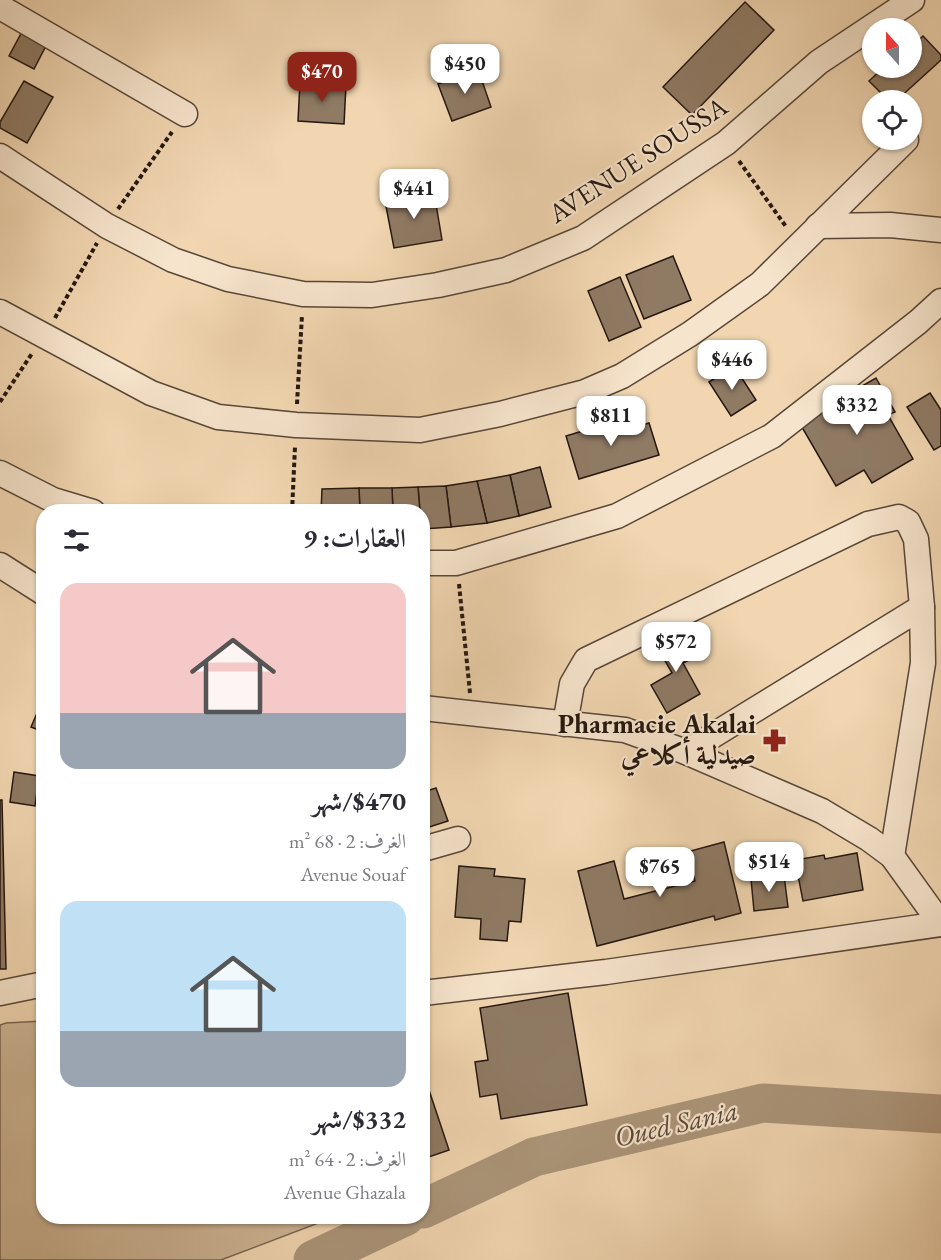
<!DOCTYPE html>
<html lang="ar">
<meta charset="utf-8">
<style>
:root{--surface:#fff;--page:#f2f2f3;--text:#2b2b33;--muted:#7c7c81;--accent:#8f2418}
body{margin:0;font-family:"EB Garamond",Amiri,serif;background:var(--page);color:var(--text);direction:rtl;height:100vh;display:flex;flex-direction:column;font-size:22px;white-space:nowrap}
*{box-sizing:border-box;margin:0}
p{font-size:20px;color:var(--muted)}
.icon{flex:none;width:33px;height:33px;fill:none;stroke:currentColor;stroke-width:2;stroke-linecap:round;stroke-linejoin:round}
.map{position:relative;flex:1;overflow:hidden;direction:ltr}
.drawer{position:absolute;left:36px;top:504px;width:394px;height:720px;display:flex;flex-direction:column;background:var(--surface);border-radius:24px;box-shadow:0 2px 4px #0004;direction:rtl}
.drawer>*{flex:none}
.needle{width:39px;rotate:339deg}
.fabs{position:absolute;left:862px;top:18px;display:grid;gap:12px}
.fabs a{display:grid;place-items:center;width:60px;height:60px;border-radius:50%;background:var(--surface);box-shadow:0 2px 4px #0004;font-size:30px}
.price{position:absolute;translate:-50% -51px;padding:0 14px;border-radius:12px;background:#fff;color:#222;font-size:20px;line-height:39px;filter:drop-shadow(0 2px 3px #0008)}
.price::after{content:'';position:absolute;left:50%;top:36px;width:18px;height:14px;margin-left:-9px;background:inherit;clip-path:polygon(0 0,100% 0,50% 100%)}
.price.current{background:var(--accent);color:#fff}
ul{padding:0;list-style:none}
li{display:grid;align-content:center;gap:12px;height:318px;padding:0 24px}
li span{display:grid;place-items:center;height:186px;border-radius:18px;color:#555}
li>.icon{margin-inline-start:auto}
span .icon{width:108px;height:108px;fill:#fffc;stroke-width:1}
li b{font-size:26px}
h2{display:flex;justify-content:space-between;align-items:center;height:72px;padding:0 24px;font-size:26px}
.map>svg:first-child{display:block}
</style>
<div class="map">
<svg width="941" height="1260" viewBox="0 0 941 1260">
<rect width="100%" height="100%" fill="#f1d6b1"/>
<filter id="stains"><feTurbulence type="fractalNoise" baseFrequency=".00333" numOctaves="4"/><feColorMatrix values="0 0 0 0 .2 0 0 0 0 .09 0 0 0 0 .02 0 0 0 .5 -.17"/></filter>
<radialGradient id="worn" r=".72"><stop offset=".6" stop-color="#630" stop-opacity="0"/><stop offset="1" stop-color="#630" stop-opacity=".3"/></radialGradient>
<!-- green -->
<polygon fill="#ceb696" stroke="#7a6653" stroke-width="1.5" points="43,1021 44,1216 334,1217 221,1260 0,1260 0,1025 6,1023"/>
<g fill="none" stroke-linecap="round" stroke-linejoin="round">
<!-- river -->
<g stroke="#ac957a" stroke-width="39">
<polyline points="423,1209 534,1157 763,1103 941,1114"/>
<polyline points="313,1260 406,1216"/>
</g>
</g>
<!-- building -->
<g fill="#8f7a64" stroke="#251710" stroke-width="1.5">
<polygon points="745,2 774,30 692,115 663,87"/>
<polygon points="24,28 49,40 34,69 9,56"/>
<polygon points="923,36 941,55 941,60 897,100 888,100 869,81 882,69 885,72 889,68 912,68 912,46"/>
<polygon points="478,69 491,107 452,121 438,84"/>
<polygon points="24,81 53,97 27,143 0,128 0,122"/>
<polygon points="300,82 346,85 344,124 298,121"/>
<polygon points="434,192 442,240 394,248 385,201"/>
<polygon points="673,256 691,300 644,319 626,275"/>
<polygon points="620,277 641,327 609,341 588,291"/>
<polygon points="734,366 756,400 731,416 709,382"/>
<polygon points="876,378 895,412 888,415 913,459 872,483 864,470 836,486 799,422"/>
<polygon points="930,393 941,410 941,446 934,450 907,407"/>
<polygon points="632,416 635,427 649,423 659,455 579,479 566,436"/>
<polygon points="540,467 551,507 519,516 510,475"/>
<polygon points="510,475 519,516 487,523 477,481"/>
<polygon points="477,481 487,523 451,527 446,486"/>
<polygon points="446,486 451,527 423,529 423,512 420,512 418,487"/>
<polygon points="418,487 420,512 393,512 392,488"/>
<polygon points="359,488 392,488 393,512 360,512"/>
<polygon points="359,488 360,512 321,512 322,489"/>
<polygon points="682,630 697,656 683,663 700,694 667,713 651,685 672,673 656,645"/>
<polygon points="44,697 44,732 31,727"/>
<polygon points="14,772 39,776 35,806 10,802"/>
<polygon points="436,788 448,821 423,829 423,792"/>
<polygon points="0,800 2,800 6,969 0,969"/>
<polygon points="724,842 741,913 715,920 714,916 597,946 578,871 614,861 624,899 695,881 687,852"/>
<polygon points="857,853 863,890 803,901 795,860 824,855 825,859"/>
<polygon points="459,866 495,869 494,876 525,879 521,922 509,921 507,941 480,939 481,919 455,917"/>
<polygon points="784,875 788,907 754,911 751,879"/>
<polygon points="568,993 587,1105 501,1119 497,1094 480,1097 475,1062 488,1060 480,1008"/>
<polygon points="423,1055 425,1062 426,1081 449,1150 423,1159"/>
</g>
<g fill="none" stroke-linecap="round" stroke-linejoin="round">
<defs>
<g id="street">
<polyline points="0,7 185,114"/>
<polyline points="0,156 107,226 173,260 228,279 303,294 372,295 438,285 506,270 583,238 726,143 819,62 912,0"/>
<polyline points="818,226 890,225 941,230"/>
<polyline points="0,312 151,393 218,417 296,425 420,430 500,414 585,392 622,376 690,334 760,284 906,140"/>
<polyline points="0,473 53,500 93,512"/>
<polyline points="423,563 456,563 617,516 772,436 918,322 941,301"/>
<polyline points="0,565 44,593"/>
<polyline points="423,708 625,730 686,752 822,811 869,839 892,856 941,924"/>
<polyline points="565,724 572,684 586,660 868,524 899,517 908,522 916,539 922,607 923,663 892,856"/>
<polyline points="686,752 922,607"/>
<polyline points="423,849 458,839"/>
<polyline points="0,993 44,984"/>
<polyline points="423,993 606,972 941,924"/>
</g>
</defs>
<!-- street casing -->
<use href="#street" stroke="#584738" stroke-width="27"/>
<!-- path -->
<g stroke="#251710" stroke-width="4" stroke-dasharray="4.5 3" stroke-linecap="butt">
<polyline points="739,161 787,228"/>
<polyline points="118,209 172,132"/>
<polyline points="55,318 97,243"/>
<polyline points="0,402 33,352"/>
<polyline points="297,404 302,315"/>
<polyline points="292,512 295,447"/>
<polyline points="459,584 470,693"/>
</g>
<!-- street -->
<use href="#street" stroke="#f6e4cc" stroke-width="24"/>
</g>
<!-- icons -->
<defs>
<symbol id="pharmacy-bare" viewBox="-9 -9 18 18"><path d="M-2-6h4v4h4v4h-4v4h-4v-4h-4v-4h4Z" fill="#8f2418" stroke="#f6e4cc" stroke-width="2.5" paint-order="stroke"/></symbol>
</defs>
<g fill-rule="evenodd">
<use href="#pharmacy-bare" x="758" y="724" width="33" height="33"/>
</g>
<g text-anchor="middle" stroke-width="4.5" stroke-linejoin="round" paint-order="stroke">
<!-- street labels -->
<g font-size="27" fill="#251710" stroke="#f6e4cc">
<text transform="translate(638 160) rotate(-33)" y="9">AVENUE SOUSSA</text>
</g>
<!-- poi labels -->
<g font-size="27" font-weight="bold" fill="#251710" stroke="#f6e4cc" text-anchor="end">
<text x="756" y="733">Pharmacie Akalai<tspan x="756" dy="31">صيدلية أكلاعي</tspan></text>
</g>
<!-- water labels -->
<g font-size="28" font-style="italic" fill="#5b493a" stroke="#f6e4cc">
<text transform="translate(676 1123) rotate(-13)" y="10">Oued Sania</text>
</g>
</g>
<rect width="100%" height="100%" filter="url(#stains)"/>
<rect width="100%" height="100%" fill="url(#worn)"/>
</svg>
<div class="fabs">
<a><svg class="needle" viewBox="-14 -14 28 28"><path d="M0-13l5 13h-10z" fill="#e53935"/><path d="M0 13l5-13h-10z" fill="#7c7c81"/></svg></a>
<a><svg class="icon" aria-label="locate" viewBox="0 0 24 24"><circle cx="12" cy="12" r="6"/><path d="M12 2v4M12 18v4M2 12h4M18 12h4"/></svg></a>
</div>
<b class="price" style="left:465px;top:95px">$450</b>
<b class="price current" style="left:322px;top:103px">$470</b>
<b class="price" style="left:414px;top:220px">$441</b>
<b class="price" style="left:732px;top:391px">$446</b>
<b class="price" style="left:857px;top:436px">$332</b>
<b class="price" style="left:611px;top:447px">$811</b>
<b class="price" style="left:676px;top:673px">$572</b>
<b class="price" style="left:769px;top:893px">$514</b>
<b class="price" style="left:660px;top:898px">$765</b>
<section class="drawer">
<h2>العقارات: 9<svg class="icon" aria-label="filters" viewBox="0 0 24 24"><path d="M4 7h16M4 17h16"/><circle cx="9" cy="7" r="2"/><circle cx="15" cy="17" r="2"/></svg></h2>
<ul>
<li><span style="background:linear-gradient(#f6c9c9 70%,#9aa5b1 0)"><svg class="icon" aria-label="home" viewBox="0 0 24 24"><path d="M3 11l9-7 9 7M6 9v11h12V9"/></svg></span><div><b>$470/شهر</b><p>الغرف: 2 · 68 m²</p><p>Avenue Souaf</p></div></li>
<li><span style="background:linear-gradient(#bfe0f5 70%,#9aa5b1 0)"><svg class="icon" aria-label="home" viewBox="0 0 24 24"><path d="M3 11l9-7 9 7M6 9v11h12V9"/></svg></span><div><b>$332/شهر</b><p>الغرف: 2 · 64 m²</p><p>Avenue Ghazala</p></div></li>
</ul>
</section>
</div>
